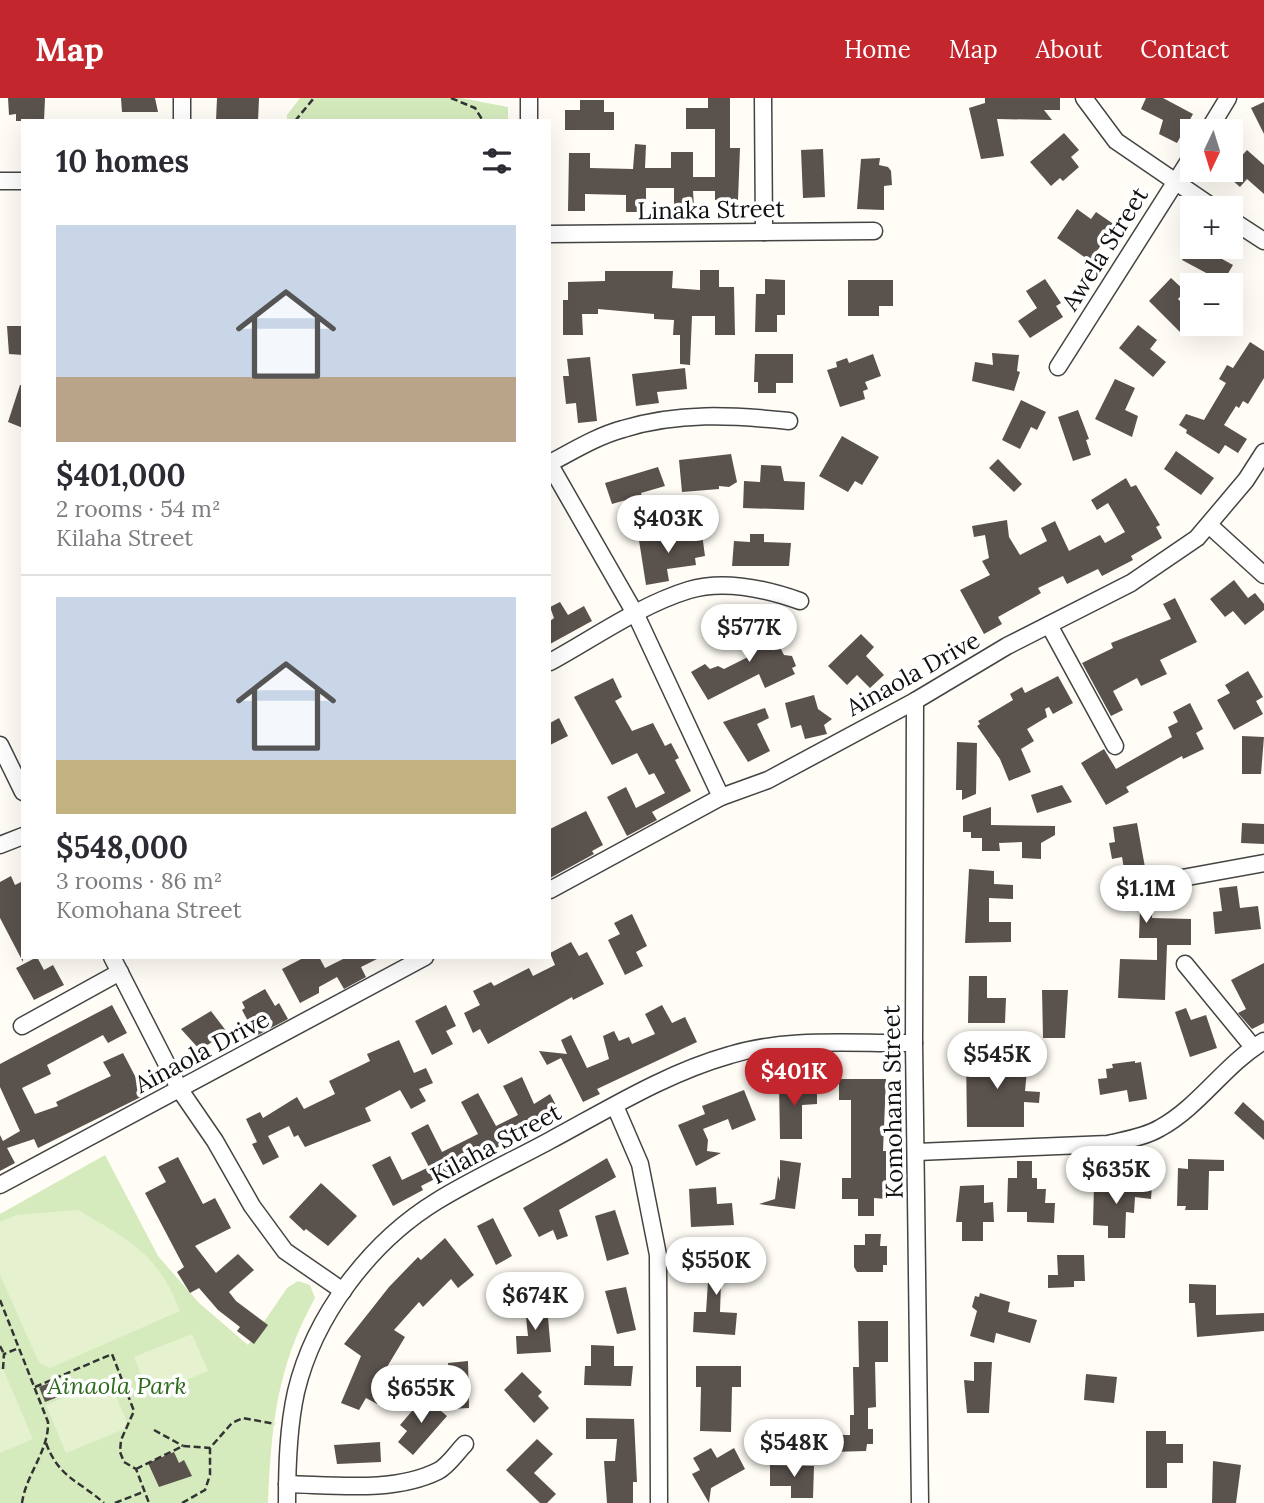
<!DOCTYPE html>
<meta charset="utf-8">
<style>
:root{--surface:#fff;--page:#f7f7f7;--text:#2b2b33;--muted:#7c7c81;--line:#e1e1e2;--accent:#c4262e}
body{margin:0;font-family:Lora,serif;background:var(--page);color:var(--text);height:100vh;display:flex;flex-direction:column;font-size:26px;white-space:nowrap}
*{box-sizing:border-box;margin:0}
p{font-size:23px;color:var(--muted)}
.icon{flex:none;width:38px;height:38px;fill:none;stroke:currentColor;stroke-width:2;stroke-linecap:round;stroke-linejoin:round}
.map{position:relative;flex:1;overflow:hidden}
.side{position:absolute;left:21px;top:21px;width:530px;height:840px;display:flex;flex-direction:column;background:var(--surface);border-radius:0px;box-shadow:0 7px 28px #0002}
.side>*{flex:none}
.needle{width:46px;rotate:184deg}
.fabs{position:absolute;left:1180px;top:21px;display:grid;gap:14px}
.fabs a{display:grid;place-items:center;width:63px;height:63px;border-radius:0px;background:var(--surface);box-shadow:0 7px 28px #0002;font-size:35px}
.price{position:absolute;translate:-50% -60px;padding:0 16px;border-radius:24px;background:#fff;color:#222;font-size:23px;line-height:46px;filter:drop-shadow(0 2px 4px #0008)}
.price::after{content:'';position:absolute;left:50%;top:42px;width:21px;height:16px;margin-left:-10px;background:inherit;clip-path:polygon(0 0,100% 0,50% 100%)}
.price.selected{background:var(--accent);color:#fff}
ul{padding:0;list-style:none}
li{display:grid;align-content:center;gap:14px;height:371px;padding:0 35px}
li+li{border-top:2px solid var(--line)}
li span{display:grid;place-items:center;height:217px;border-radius:0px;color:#555}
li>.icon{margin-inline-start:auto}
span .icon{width:126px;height:126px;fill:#fffc;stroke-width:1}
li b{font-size:30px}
h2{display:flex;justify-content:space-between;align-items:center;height:84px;padding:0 35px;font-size:30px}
header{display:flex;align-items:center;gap:42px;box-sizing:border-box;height:98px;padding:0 35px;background:var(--accent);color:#fff}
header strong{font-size:33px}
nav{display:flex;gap:38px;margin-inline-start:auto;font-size:24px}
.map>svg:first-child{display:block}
</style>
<header>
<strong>Map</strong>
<nav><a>Home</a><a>Map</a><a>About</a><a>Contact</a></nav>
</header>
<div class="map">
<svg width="1264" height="1405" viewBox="0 0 1264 1405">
<rect width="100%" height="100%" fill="#fffdf5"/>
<!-- green -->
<g fill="#d5ebbd">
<polygon points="300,0 461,0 508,9 508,23 287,23 287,17"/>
<path d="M105 1057 158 1158 199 1205 248 1247 287 1190 298 1183 310 1187 315 1200C277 1268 271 1329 268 1405H0V1116Z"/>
</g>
<!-- pitch -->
<g fill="#e6f2cf">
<path d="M78 1112C130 1143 157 1154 180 1213L50 1270 39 1265 0 1177V1124L17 1117Z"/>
<polygon points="192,1236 208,1273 149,1297 134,1259"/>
<polygon points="3,1271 33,1341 0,1355 0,1272"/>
<polygon points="109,1281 129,1329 66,1355 46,1307"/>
</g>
<!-- building -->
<g fill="#5a524d">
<polygon points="8,0 45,0 44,23 16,23 16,16 9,17"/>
<polygon points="121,0 155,0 158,14 122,14"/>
<polygon points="217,0 259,0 258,23 216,23"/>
<polygon points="708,0 730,0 730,50 740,50 738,102 715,102 715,93 693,93 694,108 674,109 674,90 646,90 646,114 626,114 626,97 585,96 585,113 568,113 569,55 590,55 590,70 633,71 635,46 646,47 645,70 671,70 671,54 693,54 693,79 715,79 715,31 686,31 686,10 708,10"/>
<polygon points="985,0 1060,0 1060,12 1044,12 1052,22 997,21 1004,58 981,61 969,10 985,5"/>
<polygon points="1146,0 1163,0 1193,16 1177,45 1159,36 1163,22 1141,11"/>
<polygon points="580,2 604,2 604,14 614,14 614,32 565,32 565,12 580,12"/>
<polygon points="1264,4 1264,36 1251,10"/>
<polygon points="1064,35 1079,52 1071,59 1079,69 1063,83 1060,80 1051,88 1030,64"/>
<polygon points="823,51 825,99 803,100 801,52"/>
<polygon points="1247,52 1264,67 1264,96 1247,81 1240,89 1225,76"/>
<polygon points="880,60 879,67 888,69 891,73 892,87 884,88 884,112 857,111 861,61"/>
<polygon points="1077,111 1091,121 1096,114 1115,127 1090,163 1057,140"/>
<polygon points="1190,149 1200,149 1233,167 1223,184 1182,162"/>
<polygon points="700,172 719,172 719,189 734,189 735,237 715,237 715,218 692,218 690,267 680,266 680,237 673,237 674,222 654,221 654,216 598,211 598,216 582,216 583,237 563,237 563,202 568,202 568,184 605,183 605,173 673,173 672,190 700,192"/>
<polygon points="1171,180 1185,193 1178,201 1192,215 1192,228 1183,237 1149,203"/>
<polygon points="765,181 785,182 785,217 777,217 777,234 755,234 756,196 765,196"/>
<polygon points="1045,181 1061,205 1056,208 1063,219 1030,240 1018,223 1037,210 1026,193"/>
<polygon points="848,182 893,182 893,208 879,208 879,218 848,218"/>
<polygon points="1138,227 1157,242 1150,251 1166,264 1153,279 1119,250"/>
<polygon points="7,228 23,228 23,257 9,256"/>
<polygon points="1250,244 1264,253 1264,280 1248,306 1243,303 1239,310 1236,308 1224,327 1247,341 1238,355 1225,347 1219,356 1186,335 1187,332 1179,327 1186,316 1204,322 1226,285 1219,281 1227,267 1233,270"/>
<polygon points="992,255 1019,257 1017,273 1020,274 1014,293 972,283 975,264 993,267"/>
<polygon points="755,256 793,256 793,285 776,285 776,295 758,295 758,284 754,284"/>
<polygon points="873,256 881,278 865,284 868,291 863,293 865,301 840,309 827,272 837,269 836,264 847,260 849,265"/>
<polygon points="590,259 597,323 578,325 576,305 566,306 563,278 569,278 567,261"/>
<polygon points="685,270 687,291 657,294 659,305 636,308 632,276"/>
<polygon points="1115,281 1135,290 1125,312 1138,318 1132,339 1095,321"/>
<polygon points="20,287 23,287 23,330 8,324"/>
<polygon points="1021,302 1046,314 1037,332 1031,329 1020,351 1002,342"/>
<polygon points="1078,312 1089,341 1086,342 1091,357 1073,363 1058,319"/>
<polygon points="842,338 879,359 862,387 855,383 848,394 819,378"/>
<polygon points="1176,353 1214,380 1201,397 1164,371"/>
<polygon points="731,356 737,384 729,389 719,388 719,391 682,394 679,362"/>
<polygon points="998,361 1022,386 1014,394 989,370"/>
<polygon points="761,367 781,368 784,383 805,384 804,412 743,410 744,383 760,384"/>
<polygon points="658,369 665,388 641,395 645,408 629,413 626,402 612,406 605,385"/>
<polygon points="1126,380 1131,389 1136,387 1160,427 1156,429 1162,440 1131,458 1133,462 1102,478 1098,471 1067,486 1063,478 1038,490 1041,495 998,519 1002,526 984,536 960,492 990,477 982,463 989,460 985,437 974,439 972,428 1007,422 1009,439 1020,457 1047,443 1041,430 1055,423 1069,453 1100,437 1105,445 1125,434 1108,405 1097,412 1091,402"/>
<polygon points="656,434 657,443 702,436 705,458 695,460 696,467 667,471 669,483 646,487 638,436"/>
<polygon points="750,436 764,436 764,444 791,445 789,468 732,468 734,443 750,444"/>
<polygon points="1234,482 1248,500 1255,495 1264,506 1264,512 1245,527 1233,513 1225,519 1210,501"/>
<polygon points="1175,500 1197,544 1160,562 1167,576 1141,588 1137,580 1113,593 1123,612 1111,618 1082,565 1113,550 1111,545 1171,521 1163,506"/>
<polygon points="560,504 568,517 584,508 592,523 550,546 550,523 554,520 550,509"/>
<polygon points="753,523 771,532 784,557 792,558 796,568 792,570 795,576 765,590 759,576 708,602 691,574 705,566 710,571 718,568 724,571 750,558 742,539 745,528"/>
<polygon points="861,536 874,549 866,558 884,577 870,590 857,577 847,587 828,568"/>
<polygon points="1248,573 1263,599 1256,603 1263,616 1234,632 1217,602 1230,595 1225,587"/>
<polygon points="1058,578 1073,605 1053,616 1049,609 1045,611 1047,619 1027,631 1034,643 1021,651 1031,674 1009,683 1000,661 977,628 980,626 978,623 1013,602 1010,596 1022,589 1025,595"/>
<polygon points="613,580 622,599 615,603 632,633 653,625 665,648 671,645 679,660 675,662 691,693 652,714 657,722 627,738 607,699 626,689 636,710 665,695 654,675 649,677 637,655 612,667 574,599"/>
<polygon points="814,597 818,611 832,621 824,627 827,636 805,641 801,627 791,630 785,605"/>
<polygon points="1190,605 1203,631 1196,635 1204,651 1183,661 1182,658 1126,689 1129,694 1106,707 1081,665 1104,651 1116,671 1172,639 1168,629 1178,624 1173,614"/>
<polygon points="765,610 769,620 757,626 770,653 748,664 723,624"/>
<polygon points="559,620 568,638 550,647 550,625"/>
<polygon points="1242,638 1264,639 1261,676 1242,676"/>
<polygon points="957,644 977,645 976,696 962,702 962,692 956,692"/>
<polygon points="1062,687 1072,704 1037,715 1031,697"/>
<polygon points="991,709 991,727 1055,728 1055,737 1041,745 1041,761 1022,760 1022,744 999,745 1000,753 982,753 982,740 971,740 971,734 963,734 963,718"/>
<polygon points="586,713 603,747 592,753 594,756 550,780 550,731"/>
<polygon points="1137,725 1150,797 1153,797 1152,820 1191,821 1191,847 1167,847 1165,902 1118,900 1120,861 1157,862 1157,840 1139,840 1141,780 1126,783 1122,759 1112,761 1109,745 1115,744 1113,729"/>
<polygon points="1242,725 1264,726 1264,746 1241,745"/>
<polygon points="969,771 994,773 994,786 1013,787 1013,801 989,800 989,824 1011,824 1011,844 965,845"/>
<polygon points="11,778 15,787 23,783 23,864 0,820 0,784"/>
<polygon points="1237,788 1240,810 1258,808 1261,831 1215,836 1213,814 1222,813 1219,790"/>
<polygon points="632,816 647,848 636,854 643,868 625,877 608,842 620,836 614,825"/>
<polygon points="571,844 579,858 587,854 604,886 573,902 572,899 488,946 480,931 473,935 464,915 480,907 473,893 491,884 494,888 529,870 533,878 555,867 550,855"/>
<polygon points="37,859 44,872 53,867 64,887 34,902 16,870"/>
<polygon points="305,859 319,859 325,870 347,859 381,859 361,869 366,879 344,891 337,879 319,889 319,895 300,905 282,871"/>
<polygon points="1264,865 1264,925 1252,931 1238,915 1246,911 1231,882"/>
<polygon points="969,878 987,878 987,900 1006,900 1005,925 968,925"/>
<polygon points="265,891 275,908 279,905 288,921 256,938 242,912 245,910 242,904"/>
<polygon points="1042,892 1068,892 1065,940 1043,940"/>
<polygon points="112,907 127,935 108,945 103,937 47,967 51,976 22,990 35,1016 58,1008 56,1004 111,978 103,964 123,955 145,997 38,1050 34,1041 7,1050 15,1065 0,1073 0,1037 3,1043 20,1033 0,989 0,966"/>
<polygon points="446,907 456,928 446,933 453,946 432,957 415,923"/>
<polygon points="662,907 672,925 685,919 697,944 597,991 600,996 583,1004 561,960 547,967 539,953 567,956 561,942 571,937 587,970 609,961 603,938 614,933 619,943 629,939 632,946 655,936 645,916"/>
<polygon points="1186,910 1191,922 1206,917 1217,950 1190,959 1175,914"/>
<polygon points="211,913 227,934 200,952 181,931"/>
<polygon points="399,942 414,975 426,970 433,985 419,991 426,1003 411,1011 400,992 365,1010 371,1023 305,1049 298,1037 294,1039 289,1028 268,1038 279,1059 263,1067 252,1046 257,1044 246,1021 260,1014 263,1020 297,999 304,1011 335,996 329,983 370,963 367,956"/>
<polygon points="966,956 1028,961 1025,993 1040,994 1039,1005 1024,1004 1024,1029 967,1029"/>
<polygon points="1135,963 1135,965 1141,964 1147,1001 1129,1004 1127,992 1100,997 1098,981 1107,980 1106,971 1113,970 1112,966"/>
<polygon points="522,979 534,1006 550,996 558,1011 513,1034 516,1040 421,1088 423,1092 393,1108 372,1067 390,1058 402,1082 429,1069 411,1035 428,1026 442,1054 478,1036 461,1004 478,995 496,1028 518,1017 503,988"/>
<polygon points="839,981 886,981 883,1053 886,1053 886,1101 874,1100 874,1118 858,1118 858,1101 842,1101 842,1080 851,1080 851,1002 839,1002"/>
<polygon points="779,986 817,986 817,1006 802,1007 802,1041 780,1041"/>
<polygon points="744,992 756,1022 732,1032 728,1021 703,1031 708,1042 707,1053 721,1055 696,1068 678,1027 705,1016 702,1008"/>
<polygon points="1243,1004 1264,1023 1264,1042 1234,1015"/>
<polygon points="178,1059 203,1106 215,1100 231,1130 195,1148 216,1175 238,1156 254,1172 229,1194 236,1203 268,1227 254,1246 237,1233 240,1229 218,1212 199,1190 190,1195 177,1174 184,1169 145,1095 166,1084 158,1069"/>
<polygon points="607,1060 616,1079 559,1112 568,1138 557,1142 553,1132 539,1139 523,1110"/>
<polygon points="1188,1061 1224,1062 1224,1073 1209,1073 1208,1112 1185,1112 1186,1108 1177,1108 1178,1070 1188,1071"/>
<polygon points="780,1062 801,1065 795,1111 759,1106 775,1101 778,1078 780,1083"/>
<polygon points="1017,1063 1032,1063 1032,1080 1037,1080 1037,1091 1046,1091 1045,1105 1055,1105 1054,1125 1027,1124 1027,1114 1007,1114 1008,1080 1017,1080"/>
<polygon points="321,1085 357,1118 328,1148 306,1131 304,1133 289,1119"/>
<polygon points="1094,1086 1152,1088 1151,1101 1135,1099 1134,1115 1126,1114 1125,1140 1108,1140 1108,1128 1093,1127"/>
<polygon points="984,1087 984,1105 993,1104 994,1124 983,1124 983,1143 962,1143 962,1124 956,1124 960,1088"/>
<polygon points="716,1089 717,1106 732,1105 734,1127 691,1129 689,1091"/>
<polygon points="615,1112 629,1156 607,1163 595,1118"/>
<polygon points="493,1120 512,1158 496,1167 477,1128"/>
<polygon points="865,1136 881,1136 880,1148 887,1148 887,1167 883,1167 883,1174 857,1174 854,1169 854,1147 865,1147"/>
<polygon points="445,1140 474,1177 458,1190 451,1181 423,1209 419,1204 394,1232 405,1239 384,1274 388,1276 377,1306 366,1300 359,1312 341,1305 361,1258 344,1246 389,1189 418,1159 421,1162"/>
<polygon points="1057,1157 1084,1157 1085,1183 1074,1183 1074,1189 1048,1190 1048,1177 1058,1177"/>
<polygon points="695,1163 740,1163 740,1184 721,1184 720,1214 737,1215 735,1237 693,1234 694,1214 706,1214 708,1184 694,1184"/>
<polygon points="1189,1186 1216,1187 1216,1217 1264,1215 1264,1233 1197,1239 1195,1205 1189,1205"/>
<polygon points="626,1189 636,1232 617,1236 605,1193"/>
<polygon points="980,1195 1010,1204 1008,1214 1037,1222 1030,1245 996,1235 994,1245 970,1238 977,1213 972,1209 975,1198 979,1199"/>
<polygon points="547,1208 551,1254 517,1256 516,1238 528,1238 525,1209"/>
<polygon points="858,1223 888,1223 888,1264 875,1264 876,1309 868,1310 868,1331 873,1331 873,1346 867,1346 866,1353 831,1354 831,1337 850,1337 850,1317 854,1317 853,1269 859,1269"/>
<polygon points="591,1247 614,1248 614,1268 633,1268 631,1288 584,1287 585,1268 591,1268"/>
<polygon points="468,1263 469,1310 450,1311 448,1265"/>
<polygon points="974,1264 992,1264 989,1315 967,1315 964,1282 974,1283"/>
<polygon points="696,1268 741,1268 741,1289 732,1289 731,1334 700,1333 701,1289 696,1289"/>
<polygon points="522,1274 542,1294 538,1298 549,1310 534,1325 504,1292"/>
<polygon points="1086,1276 1117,1279 1114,1305 1084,1302"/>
<polygon points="52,1284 58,1299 45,1304 39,1289"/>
<polygon points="424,1299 447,1318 413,1357 398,1344 407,1333 400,1327"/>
<polygon points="586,1320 634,1321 637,1384 633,1384 633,1405 607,1405 604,1363 615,1363 617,1341 586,1341"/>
<polygon points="1146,1333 1166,1333 1166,1346 1183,1346 1183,1365 1167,1365 1167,1390 1146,1390"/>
<polygon points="537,1341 553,1356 534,1375 556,1396 547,1405 540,1405 506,1372"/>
<polygon points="380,1344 381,1364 337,1366 334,1347"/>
<polygon points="711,1350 717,1360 734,1350 745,1371 711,1390 709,1405 692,1376 700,1372 693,1360"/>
<polygon points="174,1354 179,1365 184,1362 192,1378 159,1389 148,1365"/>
<polygon points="1213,1363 1241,1367 1236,1405 1212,1405"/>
<polygon points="770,1367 814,1368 813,1400 791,1400 791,1388 770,1388"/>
</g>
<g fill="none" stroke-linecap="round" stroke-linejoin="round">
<defs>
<g id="minor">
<polyline points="182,0 182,23"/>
<polyline points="529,0 529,23"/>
<polyline points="763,0 764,134"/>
<polyline points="1084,0 1116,43 1214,110"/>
<polyline points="1208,33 1228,0"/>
<polyline points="0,83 23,83"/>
<polyline points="1230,121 1264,143"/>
<polyline points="550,136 874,133"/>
<polyline points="1058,269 1192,58"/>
<path d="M550 365C573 353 597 338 623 331 678 314 732 317 789 323"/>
<polyline points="550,367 636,517 721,699"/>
<polyline points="1209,427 1264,477"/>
<polyline points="1049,527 1115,648"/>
<path d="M550 564C594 540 640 507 689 492 725 481 766 491 800 503"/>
<polyline points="915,603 914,945 920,1405"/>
<polyline points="0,647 23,694"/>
<polyline points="0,747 23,738"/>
<polyline points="1171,782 1264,765"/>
<polyline points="550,792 721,699 768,682 915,603 1007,548 1131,485 1197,440 1246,382 1264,354"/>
<polyline points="112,859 180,992 215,1043 252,1108 285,1153 343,1193"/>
<polyline points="1185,866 1253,949"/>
<polyline points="22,928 120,874"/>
<polyline points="615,1008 640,1066 658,1157 659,1405"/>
<path d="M917 1054 1108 1046C1125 1042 1145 1039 1160 1030 1200 1008 1225 966 1264 943"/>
<polyline points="0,1087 425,859"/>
<path d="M287 1386C334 1387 394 1395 438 1373 448 1368 457 1354 465 1346"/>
<path d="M287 1405C287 1368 288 1330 296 1294 314 1218 370 1144 437 1103 473 1081 512 1063 549 1043 607 1012 666 975 730 957 788 939 854 946 914 945"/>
</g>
</defs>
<!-- minor casing -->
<use href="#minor" stroke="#444" stroke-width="19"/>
<!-- path -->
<g stroke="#333" stroke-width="2.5" stroke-dasharray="7 3.5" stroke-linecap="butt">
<polyline points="451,0 475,10 483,23"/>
<polyline points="295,23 314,0"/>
<path d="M0 1202 48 1324C49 1353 26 1376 22 1405"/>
<polyline points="0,1248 4,1256"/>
<polyline points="3,1271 4,1256 19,1250"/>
<polyline points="35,1289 112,1256 134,1313 121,1342 120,1354 124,1364 136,1371 149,1405"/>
<polyline points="154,1332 183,1348"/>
<path d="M46 1345C59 1380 78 1382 104 1405"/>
<polyline points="136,1371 183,1348 210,1350"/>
<polyline points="115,1405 143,1394"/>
<polyline points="182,1405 205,1392 210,1377 210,1350 232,1325 243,1320 275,1326"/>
</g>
<!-- minor -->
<use href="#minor" stroke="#fff" stroke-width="16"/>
</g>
<g text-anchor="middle" stroke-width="7" stroke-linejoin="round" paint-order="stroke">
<!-- street labels -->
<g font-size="24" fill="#111" stroke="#fff">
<text transform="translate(711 112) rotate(-1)" y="8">Linaka Street</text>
<text transform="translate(1105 151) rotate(-58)" y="8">Awela Street</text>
<text transform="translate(913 576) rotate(-29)" y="8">Ainaola Drive</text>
<text transform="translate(202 954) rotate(-28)" y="8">Ainaola Drive</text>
<text transform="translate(893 1004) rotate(-91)" y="8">Komohana Street</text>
<text transform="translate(496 1046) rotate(-28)" y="8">Kilaha Street</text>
</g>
<!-- park labels -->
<g font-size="24" font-style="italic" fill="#2f6b1f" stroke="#fff">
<text x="117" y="1296">Ainaola Park</text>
</g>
</g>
</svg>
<div class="fabs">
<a><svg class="needle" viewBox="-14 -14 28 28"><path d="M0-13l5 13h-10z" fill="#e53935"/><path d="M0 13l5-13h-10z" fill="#7c7c81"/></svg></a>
<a>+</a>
<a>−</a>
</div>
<b class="price" style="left:668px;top:457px">$403K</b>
<b class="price" style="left:749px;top:566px">$577K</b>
<b class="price" style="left:1146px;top:827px">$1.1M</b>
<b class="price" style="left:997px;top:993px">$545K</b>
<b class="price selected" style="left:794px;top:1010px">$401K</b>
<b class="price" style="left:1116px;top:1108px">$635K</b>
<b class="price" style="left:716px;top:1199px">$550K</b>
<b class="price" style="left:535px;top:1234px">$674K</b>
<b class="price" style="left:421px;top:1327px">$655K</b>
<b class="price" style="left:794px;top:1381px">$548K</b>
<section class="side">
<h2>10 homes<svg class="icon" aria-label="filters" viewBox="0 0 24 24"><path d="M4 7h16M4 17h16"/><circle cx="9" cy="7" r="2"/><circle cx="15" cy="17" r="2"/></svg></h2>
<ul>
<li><span style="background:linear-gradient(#c9d6e8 70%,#b9a48a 0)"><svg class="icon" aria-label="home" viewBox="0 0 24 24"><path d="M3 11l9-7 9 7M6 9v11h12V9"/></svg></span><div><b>$401,000</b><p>2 rooms · 54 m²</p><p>Kilaha Street</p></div></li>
<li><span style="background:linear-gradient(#c9d6e8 75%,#c2b280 0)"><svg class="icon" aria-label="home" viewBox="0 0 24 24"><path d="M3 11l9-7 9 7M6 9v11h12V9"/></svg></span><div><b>$548,000</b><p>3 rooms · 86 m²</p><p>Komohana Street</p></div></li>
</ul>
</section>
</div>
